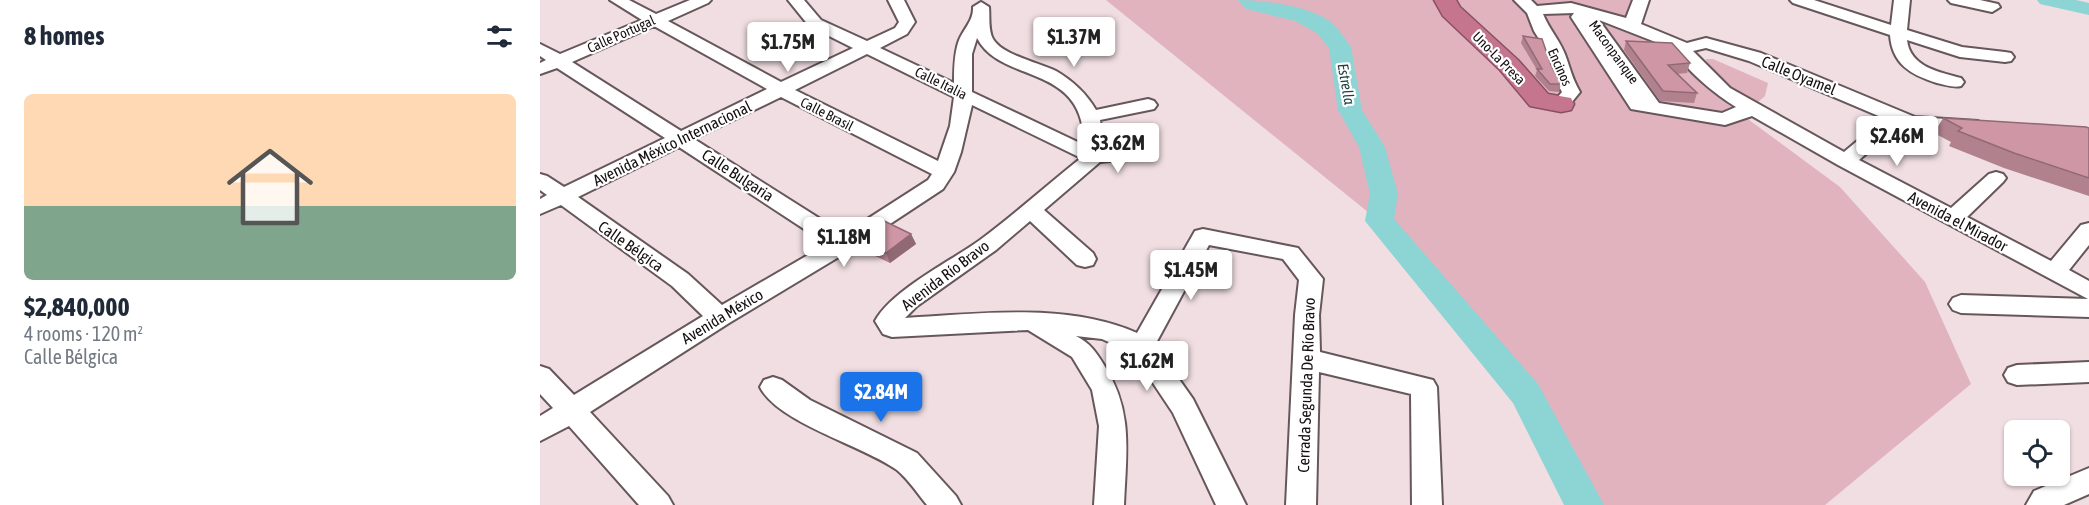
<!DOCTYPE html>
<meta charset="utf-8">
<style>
:root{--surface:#fff;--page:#f2f2f3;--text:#1f2937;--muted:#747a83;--accent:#1a73e8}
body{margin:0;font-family:"Asap Condensed",sans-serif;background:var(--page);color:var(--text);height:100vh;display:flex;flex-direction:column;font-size:22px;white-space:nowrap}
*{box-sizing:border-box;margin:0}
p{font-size:20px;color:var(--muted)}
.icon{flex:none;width:33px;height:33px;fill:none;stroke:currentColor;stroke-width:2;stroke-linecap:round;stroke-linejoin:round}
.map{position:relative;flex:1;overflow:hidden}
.details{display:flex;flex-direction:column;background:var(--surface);width:540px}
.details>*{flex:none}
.buttons{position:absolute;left:1464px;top:420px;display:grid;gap:12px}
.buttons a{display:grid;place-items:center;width:66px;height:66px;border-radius:9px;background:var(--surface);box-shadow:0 2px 4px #0004;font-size:30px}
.price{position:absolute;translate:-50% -51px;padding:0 14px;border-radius:6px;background:#fff;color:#222;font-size:20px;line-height:39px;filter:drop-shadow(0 2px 3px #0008)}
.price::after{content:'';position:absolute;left:50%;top:36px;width:18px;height:14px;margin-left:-9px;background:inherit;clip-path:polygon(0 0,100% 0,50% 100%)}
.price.active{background:var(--accent);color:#fff}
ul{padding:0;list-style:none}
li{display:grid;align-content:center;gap:12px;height:318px;padding:0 24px}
li span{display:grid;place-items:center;height:186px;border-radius:9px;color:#555}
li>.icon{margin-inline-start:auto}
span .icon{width:108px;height:108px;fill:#fffc;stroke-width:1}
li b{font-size:26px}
h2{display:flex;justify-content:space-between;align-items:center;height:72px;padding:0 24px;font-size:26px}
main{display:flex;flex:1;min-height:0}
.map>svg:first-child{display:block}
</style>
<main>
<section class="details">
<h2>8 homes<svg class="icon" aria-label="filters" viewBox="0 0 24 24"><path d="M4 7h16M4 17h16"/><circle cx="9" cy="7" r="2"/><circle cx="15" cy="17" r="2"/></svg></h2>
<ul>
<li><span style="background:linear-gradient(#ffd9b3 60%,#7fa58c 0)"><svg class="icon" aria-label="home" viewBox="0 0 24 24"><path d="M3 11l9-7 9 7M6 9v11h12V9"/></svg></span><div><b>$2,840,000</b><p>4 rooms · 120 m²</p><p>Calle Bélgica</p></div></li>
</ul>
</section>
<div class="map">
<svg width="1549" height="505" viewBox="0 0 1549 505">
<rect width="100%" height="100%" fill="#f0dee2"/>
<!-- green -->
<g fill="#e0b3bf">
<polygon points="566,0 1105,0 1098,21 1127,42 1138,59 1182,100 1300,187 1385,282 1431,384 1285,505 1044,505 986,394 839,221"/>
<path d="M1166 59H1173L1228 83 1225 96 1217 103C1201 97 1166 79 1166 59Z"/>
</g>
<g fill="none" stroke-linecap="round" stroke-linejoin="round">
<!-- river -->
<g fill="#8dd4d4" fill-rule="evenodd">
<path d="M698 0C724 0 773 6 793 24 800 31 806 40 811 47L822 110 845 147 858 194 854 219 998 384 1064 505H1024L973 403 825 221 830 194 819 147 798 110 789 48 777 33 755 21 706 9Z"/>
<polygon points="1497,0 1536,0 1549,3 1549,15 1500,4"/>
</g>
<defs>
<g id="minor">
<path d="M70 0H89L116 14 150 0H171L168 3 128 21 241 82 313 48 269 26 248 0H264L281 20 327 41 355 28 359 22 348 0H364L375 22 367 34 340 48 414 83C414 70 414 56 418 43 422 30 434 21 433 7L441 2 449 7C450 17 448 30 453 39 462 55 500 63 516 71 533 81 546 93 556 110L608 99 614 101 617 105 614 109 560 120 564 150 599 147 606 149 609 153 606 157 560 162 504 210 553 253 556 259 553 265 545 267 537 265 490 221 456 250 377 306 365 318C441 314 525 302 597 333L655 231 663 229 758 248 783 279 779 315 780 352 893 380 897 387 902 505H872L871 394 779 372 776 505H746L755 315 759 280 743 259 669 245 615 345 653 399 706 505H676L633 413 593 353 562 339 536 336C550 343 556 352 564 365 594 412 586 453 584 505H554L559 426 552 390 532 357 488 330 352 337 343 334 335 321C352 290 411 261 440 240 475 214 507 185 541 158L432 105 421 152 414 172 403 189 312 249 189 323 50 412 128 496 133 505H99L29 426 0 441V416L13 408 0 394V366L9 369 34 395 163 316 132 286 21 205 0 214V199L7 195 0 190V174L7 176 24 187 125 138 17 68 0 74V63L6 60 0 56V44L20 54 102 20ZM114 26 227 89 141 131 32 62ZM437 38C461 85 545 62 544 145L432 92V54ZM327 54 414 97 410 126 398 161 255 90ZM241 97 392 174 388 180 304 234 154 139ZM139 147 287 244 182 305 148 274 38 197Z"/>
<path d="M974 0H991L997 6 1031 3 1086 18 1093 0H1109L1101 24 1147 43 1166 38 1221 53 1375 117 1438 121 1440 125 1438 129 1431 131 1374 129 1342 140 1319 160 1411 208 1449 174 1456 172 1463 174 1466 178 1463 182 1427 217 1511 261 1541 225 1549 223V245L1529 270 1549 281V317L1421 313 1413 310 1409 304 1413 298 1421 295 1548 299 1298 165 1212 116 1185 125 1091 109 1031 17 1034 13 1003 14C1009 29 1021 42 1026 57 1031 71 1032 78 1040 92L1027 108H1015L1012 104 1022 92 1011 72 1009 55 994 31 987 13ZM1059 20 1136 50C1143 69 1178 96 1196 107L1182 113 1119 103ZM1166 48 1209 61 1355 123 1328 132 1304 152 1190 88 1153 51Z"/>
<path d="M1250 0H1274L1351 25 1354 0H1370L1367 30 1422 47 1465 52 1471 53 1474 57 1471 61 1465 62 1420 57 1367 40C1370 67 1399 72 1421 78L1424 82 1421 86C1413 88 1406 85 1397 83 1371 75 1352 64 1350 35L1253 3Z"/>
<polygon points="1408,0 1440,0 1458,4 1460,7 1452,12 1411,3"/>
<polygon points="1549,362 1549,382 1477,385 1468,382 1464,375 1468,368 1477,365"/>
<path d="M233 377 242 380 270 400 377 453 416 496 421 505H387C378 494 368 479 357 470 324 446 238 423 220 387L224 380Z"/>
<polygon points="1549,468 1549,494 1524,505 1486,505 1494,491"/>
</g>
<polygon id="highway" points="894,0 916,0 920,7 978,60 1008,94 1031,98 1034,104 1031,110 1021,112 990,106 960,70 903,16"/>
</defs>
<!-- minor casing -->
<use href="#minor" stroke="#66575b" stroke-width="4"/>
<!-- highway casing -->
<use href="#highway" stroke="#885162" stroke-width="3"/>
<!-- minor -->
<use href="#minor" fill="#fff" fill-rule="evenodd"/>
<!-- highway -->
<use href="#highway" fill="#c6758e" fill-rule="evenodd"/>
</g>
<!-- wall -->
<g fill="#b2818e">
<polygon points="983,36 1011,65 1021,84 1019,92 1009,91 995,76 997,70 981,43"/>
<polygon points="1086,41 1150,63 1147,73 1137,74 1157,93 1154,103 1120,101 1084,50"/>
<polygon points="1403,118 1549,128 1549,196 1464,168 1409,146 1411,142 1394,133"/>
<polygon points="371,234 376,244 350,263 318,248 313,237"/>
</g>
<!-- shaded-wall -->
<polygon fill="#916974" points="371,234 376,244 350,263 346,253"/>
<!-- building -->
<g fill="#cf96a5" stroke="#916974" stroke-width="1.5">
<polygon points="983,36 1002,39 1011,65 1021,84 1010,84 997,69 1002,69"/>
<polygon points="1086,41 1132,43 1150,63 1128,65 1157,93 1123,91"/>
<polygon points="1403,118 1546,127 1549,128 1549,178 1474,153 1418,131 1422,128"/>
<polygon points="340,219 371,234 346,253 313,237"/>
</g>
<g text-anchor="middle" stroke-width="4.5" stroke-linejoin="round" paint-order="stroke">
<!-- far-street labels -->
<g font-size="14" fill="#140e10" stroke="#fff">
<text transform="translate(81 34) rotate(-24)" y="5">Calle Portugal</text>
<text transform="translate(1074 52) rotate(54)" y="5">Maconpanque</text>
<text transform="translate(959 58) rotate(45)" y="5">Uno-La Presa</text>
<text transform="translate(1020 67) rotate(66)" y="5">Encinos</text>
<text transform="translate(401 83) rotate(26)" y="5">Calle Italia</text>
<text transform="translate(287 114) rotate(27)" y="5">Calle Brasil</text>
</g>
<!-- far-water labels -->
<g font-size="15" font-style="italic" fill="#1d4040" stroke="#fff">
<text transform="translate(806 84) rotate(80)" y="5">Estrella</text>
</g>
<!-- street labels -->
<g font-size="16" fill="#140e10" stroke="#fff">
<text transform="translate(1259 75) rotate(22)" y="6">Calle Oyamel</text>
<text transform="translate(132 143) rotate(-26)" y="6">Avenida México Internacional</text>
<text transform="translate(198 175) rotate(33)" y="6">Calle Bulgaria</text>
<text transform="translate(1418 221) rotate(28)" y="6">Avenida el Mirador</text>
<text transform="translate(91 246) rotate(35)" y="6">Calle Bélgica</text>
<text transform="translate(405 275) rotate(-37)" y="6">Avenida Río Bravo</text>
<text transform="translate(182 316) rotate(-31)" y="6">Avenida México</text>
<text transform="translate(766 385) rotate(-88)" y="6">Cerrada Segunda De Río Bravo</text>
</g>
</g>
</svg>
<div class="buttons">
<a><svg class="icon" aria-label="locate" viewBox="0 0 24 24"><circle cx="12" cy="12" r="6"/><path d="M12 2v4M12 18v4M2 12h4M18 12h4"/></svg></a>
</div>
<b class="price" style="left:534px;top:68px">$1.37M</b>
<b class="price" style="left:248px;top:73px">$1.75M</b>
<b class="price" style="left:1357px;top:167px">$2.46M</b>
<b class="price" style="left:578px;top:174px">$3.62M</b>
<b class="price" style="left:304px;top:268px">$1.18M</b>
<b class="price" style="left:651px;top:301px">$1.45M</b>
<b class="price" style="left:607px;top:392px">$1.62M</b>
<b class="price active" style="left:341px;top:423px">$2.84M</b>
</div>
</main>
